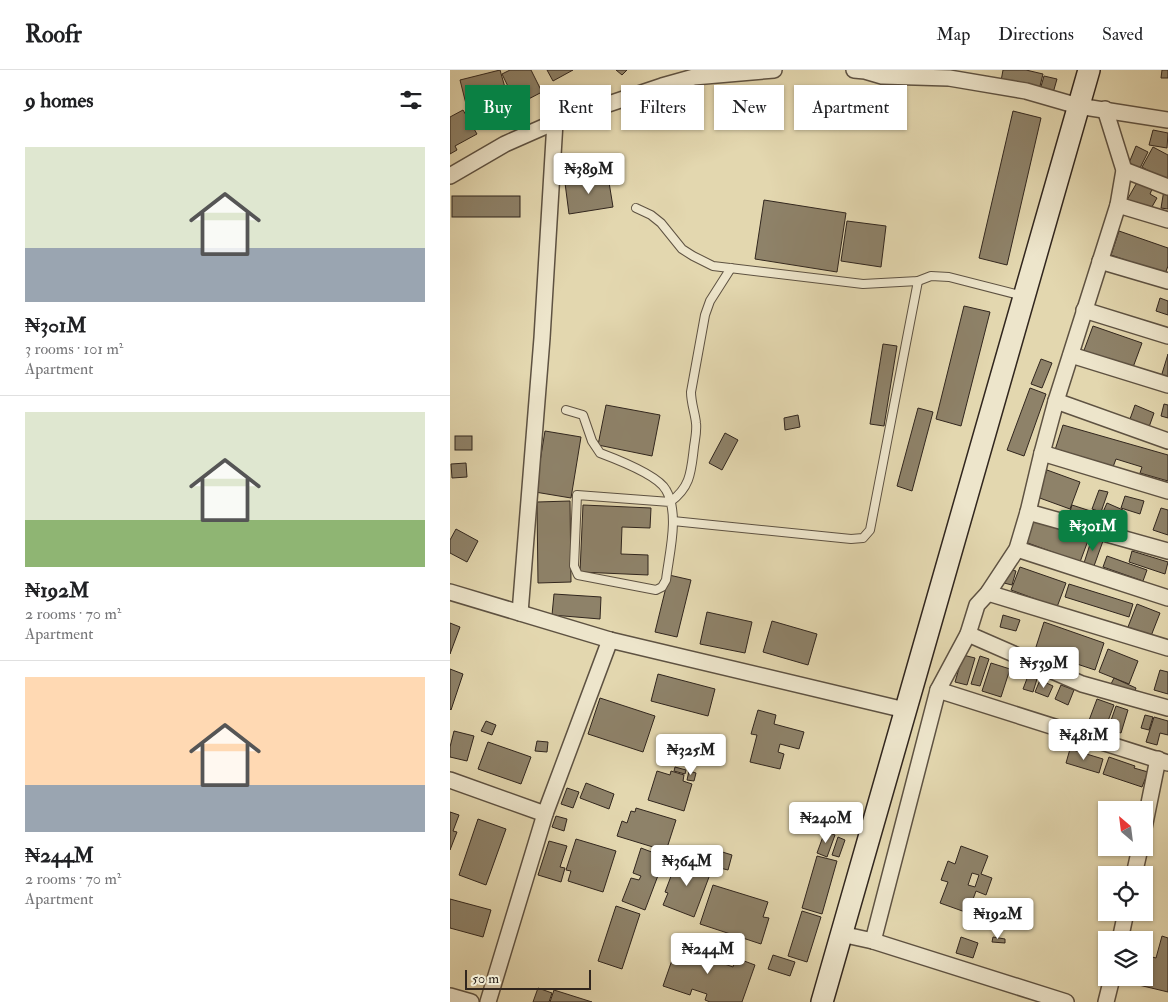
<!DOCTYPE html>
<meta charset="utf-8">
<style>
:root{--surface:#fff;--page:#f2f2f2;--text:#202124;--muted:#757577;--line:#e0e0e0;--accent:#0b8043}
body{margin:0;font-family:"IM FELL Double Pica",serif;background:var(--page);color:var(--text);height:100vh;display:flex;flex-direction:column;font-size:19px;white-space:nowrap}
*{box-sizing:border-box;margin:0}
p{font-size:16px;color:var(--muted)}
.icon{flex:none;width:28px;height:28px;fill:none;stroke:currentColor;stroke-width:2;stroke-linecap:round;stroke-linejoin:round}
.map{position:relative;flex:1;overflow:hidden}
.side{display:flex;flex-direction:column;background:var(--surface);width:450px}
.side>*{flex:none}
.banner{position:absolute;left:15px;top:15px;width:475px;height:45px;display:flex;gap:10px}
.needle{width:32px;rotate:332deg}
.controls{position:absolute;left:648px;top:731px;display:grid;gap:10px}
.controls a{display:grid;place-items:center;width:55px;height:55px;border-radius:0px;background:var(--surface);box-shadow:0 1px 4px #0004;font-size:25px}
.scale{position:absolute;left:15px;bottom:12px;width:126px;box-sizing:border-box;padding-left:5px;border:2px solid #31261e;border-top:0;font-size:14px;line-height:18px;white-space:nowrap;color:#31261e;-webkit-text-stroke:4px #ede5cb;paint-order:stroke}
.price{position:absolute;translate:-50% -42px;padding:0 11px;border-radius:5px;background:#fff;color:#222;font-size:16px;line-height:32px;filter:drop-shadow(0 1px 2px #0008)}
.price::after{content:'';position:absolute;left:50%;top:30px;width:15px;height:11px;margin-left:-8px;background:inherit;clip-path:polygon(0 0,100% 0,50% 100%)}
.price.selected{background:var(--accent);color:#fff}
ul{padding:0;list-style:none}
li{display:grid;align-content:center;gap:10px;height:265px;padding:0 25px}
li+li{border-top:1px solid var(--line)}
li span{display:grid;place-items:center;height:155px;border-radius:0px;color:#555}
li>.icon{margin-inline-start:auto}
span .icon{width:90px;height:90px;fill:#fffc;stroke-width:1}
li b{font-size:21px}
h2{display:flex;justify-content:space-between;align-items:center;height:60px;padding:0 25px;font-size:21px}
.tag{padding:0 18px;border-radius:0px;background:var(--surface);box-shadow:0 1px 4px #0004;font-size:18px;line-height:45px}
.tag.selected{background:var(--accent);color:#fff}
header{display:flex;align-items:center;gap:30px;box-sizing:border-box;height:70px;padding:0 25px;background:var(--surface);border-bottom:1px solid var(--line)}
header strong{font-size:24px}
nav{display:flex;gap:28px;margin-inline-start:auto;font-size:18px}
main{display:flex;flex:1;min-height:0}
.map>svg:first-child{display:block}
</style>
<header>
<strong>Roofr</strong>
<nav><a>Map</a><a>Directions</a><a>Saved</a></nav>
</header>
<main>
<section class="side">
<h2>9 homes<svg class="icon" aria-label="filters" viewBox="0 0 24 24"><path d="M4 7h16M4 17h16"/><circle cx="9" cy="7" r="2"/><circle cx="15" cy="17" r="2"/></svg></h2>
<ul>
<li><span style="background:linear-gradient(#dfe7d0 65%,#9aa5b1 0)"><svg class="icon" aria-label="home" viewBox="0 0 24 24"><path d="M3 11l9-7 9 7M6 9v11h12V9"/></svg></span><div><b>₦301M</b><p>3 rooms · 101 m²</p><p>Apartment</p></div></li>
<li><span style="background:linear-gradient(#dfe7d0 70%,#8fb573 0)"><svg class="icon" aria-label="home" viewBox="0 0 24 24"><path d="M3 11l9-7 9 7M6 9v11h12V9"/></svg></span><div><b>₦192M</b><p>2 rooms · 70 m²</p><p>Apartment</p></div></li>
<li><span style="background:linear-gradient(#ffd9b3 70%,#9aa5b1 0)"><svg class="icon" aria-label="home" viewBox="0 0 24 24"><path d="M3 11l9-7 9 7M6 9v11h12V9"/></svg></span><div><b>₦244M</b><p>2 rooms · 70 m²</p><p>Apartment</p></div></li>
</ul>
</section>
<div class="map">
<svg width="718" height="932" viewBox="0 0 718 932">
<rect width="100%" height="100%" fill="#e3d7af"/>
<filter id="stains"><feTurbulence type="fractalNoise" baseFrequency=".004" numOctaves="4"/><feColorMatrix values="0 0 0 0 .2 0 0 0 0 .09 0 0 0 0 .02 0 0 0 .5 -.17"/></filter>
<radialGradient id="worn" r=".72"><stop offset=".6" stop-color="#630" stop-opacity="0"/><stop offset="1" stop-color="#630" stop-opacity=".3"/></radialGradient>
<!-- building -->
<g fill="#8e8269" stroke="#31261e" fill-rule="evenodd">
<polygon points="50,0 58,28 17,38 10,10"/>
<polygon points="60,0 81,0 92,22 67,35 52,4"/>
<polygon points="97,0 123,0 103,11"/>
<polygon points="166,0 177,0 172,5"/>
<polygon points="553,0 576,0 593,4 589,20 551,11"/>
<polygon points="712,0 718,0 718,8 711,8"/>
<polygon points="594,6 607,9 603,23 590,20"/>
<polygon points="65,36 71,51 60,56 53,41"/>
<polygon points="13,40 27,64 5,76 7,80 0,84 0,47"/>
<polygon points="563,41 591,48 557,195 529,188"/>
<polygon points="703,60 718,63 717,78 699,75"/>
<polygon points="686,76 698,82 690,98 679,93"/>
<polygon points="703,77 718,85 718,112 692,97"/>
<polygon points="158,106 163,137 119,144 115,113"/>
<polygon points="689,109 703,117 700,124 707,128 699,142 677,130"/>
<polygon points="714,120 718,120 718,139 711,138"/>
<rect x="2" y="126" width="68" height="21"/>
<polygon points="314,130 396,143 387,202 305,189"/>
<polygon points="397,151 436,156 431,197 391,191"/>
<polygon points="669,161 718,178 718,196 715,204 661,185"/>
<polygon points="710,228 718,231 718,245 706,241"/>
<polygon points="514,236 540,242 511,356 486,349"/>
<polygon points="643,256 692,273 682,300 633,283"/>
<polygon points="433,274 447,276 434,356 420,354"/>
<polygon points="718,284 718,309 711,307"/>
<polygon points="591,289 602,293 592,318 581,314"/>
<polygon points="580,318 596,324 574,386 557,380"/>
<polygon points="714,334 718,335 718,348 711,346"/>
<polygon points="156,335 210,345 202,386 148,375"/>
<polygon points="685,335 704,343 699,357 680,349"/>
<polygon points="468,338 483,342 462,421 447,416"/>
<polygon points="348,345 350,357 335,360 334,348"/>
<polygon points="613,355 718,385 718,411 690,403 692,397 666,389 663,397 605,380"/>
<polygon points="95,361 131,367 121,428 85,422"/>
<polygon points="275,363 288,370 272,400 259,393"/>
<rect x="5" y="366" width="17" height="14"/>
<polygon points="16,393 17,407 2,408 1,394"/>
<polygon points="597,400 630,412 620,439 587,427"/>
<polygon points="649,420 658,422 651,442 642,439"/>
<polygon points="675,426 694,431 690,444 671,438"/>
<polygon points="120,431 121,512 88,513 87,432"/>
<polygon points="657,433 673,440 669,449 653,442"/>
<polygon points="133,435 201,438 200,458 172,457 171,484 198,485 198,505 130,502"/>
<polygon points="622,435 656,446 651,459 618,448"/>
<polygon points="711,438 718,440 718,465 703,460"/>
<polygon points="584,447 639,468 630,492 575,472"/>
<polygon points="6,459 28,471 17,492 0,483 0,470"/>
<polygon points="642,468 653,471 644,496 634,493"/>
<polygon points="682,481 718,492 715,504 679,492"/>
<polygon points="657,486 697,500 693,511 653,497"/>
<polygon points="570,497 616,513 607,537 561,520"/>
<polygon points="558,499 566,501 562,515 554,513"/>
<polygon points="219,505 241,510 227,567 205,562"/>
<polygon points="619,514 683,534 679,547 615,527"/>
<polygon points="104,524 151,527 150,549 102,545"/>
<polygon points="687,534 710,543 701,566 678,557"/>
<polygon points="257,542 302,552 295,583 250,574"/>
<polygon points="553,545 570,550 566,561 550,557"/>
<polygon points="322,551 367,564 358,595 313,582"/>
<polygon points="594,552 654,573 645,600 585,580"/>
<polygon points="0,553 10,557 0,584"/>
<polygon points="658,579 688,591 679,614 649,602"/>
<polygon points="513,585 525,588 517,615 505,612"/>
<polygon points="530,586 539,589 530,616 521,614"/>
<polygon points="541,593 560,599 551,627 532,621"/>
<polygon points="0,599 13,604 1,640 0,639"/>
<polygon points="710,600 718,602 718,624 704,620"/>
<polygon points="208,604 265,619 258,646 201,631"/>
<polygon points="578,606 587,609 583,622 573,619"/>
<polygon points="664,608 686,618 683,626 660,616"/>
<polygon points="590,610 603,616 598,627 585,622"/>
<polygon points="611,615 624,620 618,635 605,629"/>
<polygon points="150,628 205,646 193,682 138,664"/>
<polygon points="647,629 664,635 655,659 638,653"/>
<polygon points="666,636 678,640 671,663 658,659"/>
<polygon points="308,640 326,645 324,654 354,662 349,679 330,674 328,682 334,684 330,699 300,692 307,665 301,664"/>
<polygon points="695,645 703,647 699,660 691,658"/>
<polygon points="704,647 718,651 718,665 710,663 707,675 696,672"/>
<polygon points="36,651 46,655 42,665 31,661"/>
<polygon points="4,661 24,666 17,691 0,687 0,677"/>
<polygon points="87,671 98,672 97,682 85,681"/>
<polygon points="38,672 81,687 71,714 28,699"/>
<polygon points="620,679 653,689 649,703 616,693"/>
<polygon points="659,687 685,696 684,698 698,702 692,717 653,704"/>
<polygon points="225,697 236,700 235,704 224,701"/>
<polygon points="207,701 220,705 221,701 234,705 233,711 242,714 234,741 198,730"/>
<polygon points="239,701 246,703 244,711 237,710"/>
<polygon points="136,713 164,724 159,739 130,728"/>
<polygon points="117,718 129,722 123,738 111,734"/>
<polygon points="186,738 226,750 216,781 167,766 172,751 177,753 181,741 185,742"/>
<polygon points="0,742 9,745 3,761 7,762 0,780"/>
<polygon points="106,746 117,749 114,761 102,757"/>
<polygon points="28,749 56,759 36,815 9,805"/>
<polygon points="375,761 385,765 377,787 367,783"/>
<polygon points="388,767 395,770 389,787 382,785"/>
<polygon points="126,769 166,781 153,822 118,811 121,801 116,800"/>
<polygon points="99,771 117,776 110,797 115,798 111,812 88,805"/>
<path d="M511 776 538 786 531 804 542 808 536 825 526 821 518 843 490 833 498 812 491 810 498 791 505 794ZM522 803 529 805 525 817 518 815Z"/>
<polygon points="191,778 215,787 195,840 172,831 181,808 189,810 191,806 183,803"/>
<polygon points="266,780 282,785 278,800 262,796"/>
<polygon points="367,786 387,791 372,844 352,838"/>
<polygon points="230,788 262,799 244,847 213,835 218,823 215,822 223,801 225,802"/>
<polygon points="215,791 218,793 215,802 211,800"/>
<polygon points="263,815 318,832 313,847 319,848 311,874 250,854"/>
<polygon points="0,829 41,840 33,867 0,858"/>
<polygon points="166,836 190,844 172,899 148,891"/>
<polygon points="352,841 371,847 357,892 338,886"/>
<polygon points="712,866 718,868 718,922 672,911 673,908 694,908 694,885 706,888"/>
<polygon points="511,867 528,873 523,888 506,883"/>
<polygon points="543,867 555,869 555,873 542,872"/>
<polygon points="229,870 252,877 249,885 283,897 286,888 305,895 292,932 260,932 255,930 257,924 242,919 240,925 213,916"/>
<polygon points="323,885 345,892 340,906 318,899"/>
<polygon points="88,918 102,923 99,932 83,932"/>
<polygon points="104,920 142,932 100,932"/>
</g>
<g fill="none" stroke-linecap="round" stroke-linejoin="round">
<defs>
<g id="lane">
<polyline points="186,138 201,145 211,153 232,179 243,186 263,196 413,214 468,211 481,206 499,207 573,226"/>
<path d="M116 340 133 345 142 371 150 383C166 389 208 405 216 420 230 444 219 484 216 510L212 517 206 520 128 505 124 496 127 425 220 432C241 417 241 401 244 377 245 369 247 361 246 353 245 343 241 333 241 322L255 245 260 231 281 198"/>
<polyline points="223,451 401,469 413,468 420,460 468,211"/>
</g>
<g id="street">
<polyline points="404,0 415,1 432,6 499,8 576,21 628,36 718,50"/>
<polyline points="674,100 718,117"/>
<polyline points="0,106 55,74 105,52 212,16 244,7 324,0"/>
<polyline points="668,135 718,150"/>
<polyline points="650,191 718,211"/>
<polyline points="634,240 718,266"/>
<polyline points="621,285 718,315"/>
<polyline points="606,331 718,371"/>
<polyline points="592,383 718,421"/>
<polyline points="578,442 718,481"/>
<polyline points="567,479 718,528"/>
<polyline points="0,522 160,570 455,640"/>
<polyline points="538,523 718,578"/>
<polyline points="70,543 92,268 105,52"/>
<polyline points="518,564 632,614 718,638"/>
<polyline points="488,620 718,693"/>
<polyline points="0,710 95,744"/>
<polyline points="694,758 708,689"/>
<polyline points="684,805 690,778"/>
<polyline points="391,864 423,871 616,932"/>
<polyline points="670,870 676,842"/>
<polyline points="423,871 488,620 518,564 527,535 538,523 567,479 578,442 592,383 606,331 668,135 674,100 655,39"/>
<polyline points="0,926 21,932"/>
<polyline points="38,932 95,744 160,570"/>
<polyline points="656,932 662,908"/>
</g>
<polyline id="secondary" points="372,932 639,0"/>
</defs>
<!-- lane casing -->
<use href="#lane" stroke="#5e5242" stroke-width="10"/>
<!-- street casing -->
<use href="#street" stroke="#5e5242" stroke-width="18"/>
<!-- secondary casing -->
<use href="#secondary" stroke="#31261e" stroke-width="24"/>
<!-- lane -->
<use href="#lane" stroke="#ede5cb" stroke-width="8"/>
<!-- street -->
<use href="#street" stroke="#ede5cb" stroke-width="15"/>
<!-- secondary -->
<use href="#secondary" stroke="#ede5cb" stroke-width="21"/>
</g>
<rect width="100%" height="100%" filter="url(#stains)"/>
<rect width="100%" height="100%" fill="url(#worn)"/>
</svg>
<div class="controls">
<a><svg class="needle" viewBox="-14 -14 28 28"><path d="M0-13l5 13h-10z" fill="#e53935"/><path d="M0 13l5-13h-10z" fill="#757577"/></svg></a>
<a><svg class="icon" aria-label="locate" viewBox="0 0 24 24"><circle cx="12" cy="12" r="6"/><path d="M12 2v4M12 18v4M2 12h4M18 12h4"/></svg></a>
<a><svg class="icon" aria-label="layers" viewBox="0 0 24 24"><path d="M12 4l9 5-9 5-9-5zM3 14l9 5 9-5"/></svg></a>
</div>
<div class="scale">50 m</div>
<b class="price" style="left:139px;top:125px">₦389M</b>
<b class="price selected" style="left:643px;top:482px">₦301M</b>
<b class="price" style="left:594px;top:619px">₦539M</b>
<b class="price" style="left:634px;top:691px">₦481M</b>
<b class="price" style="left:241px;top:706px">₦325M</b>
<b class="price" style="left:376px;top:774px">₦240M</b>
<b class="price" style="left:237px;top:817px">₦364M</b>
<b class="price" style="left:548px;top:870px">₦192M</b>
<b class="price" style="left:258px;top:905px">₦244M</b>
<div class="banner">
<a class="tag selected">Buy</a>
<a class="tag">Rent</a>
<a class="tag">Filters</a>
<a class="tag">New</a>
<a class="tag">Apartment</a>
</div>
</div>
</main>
